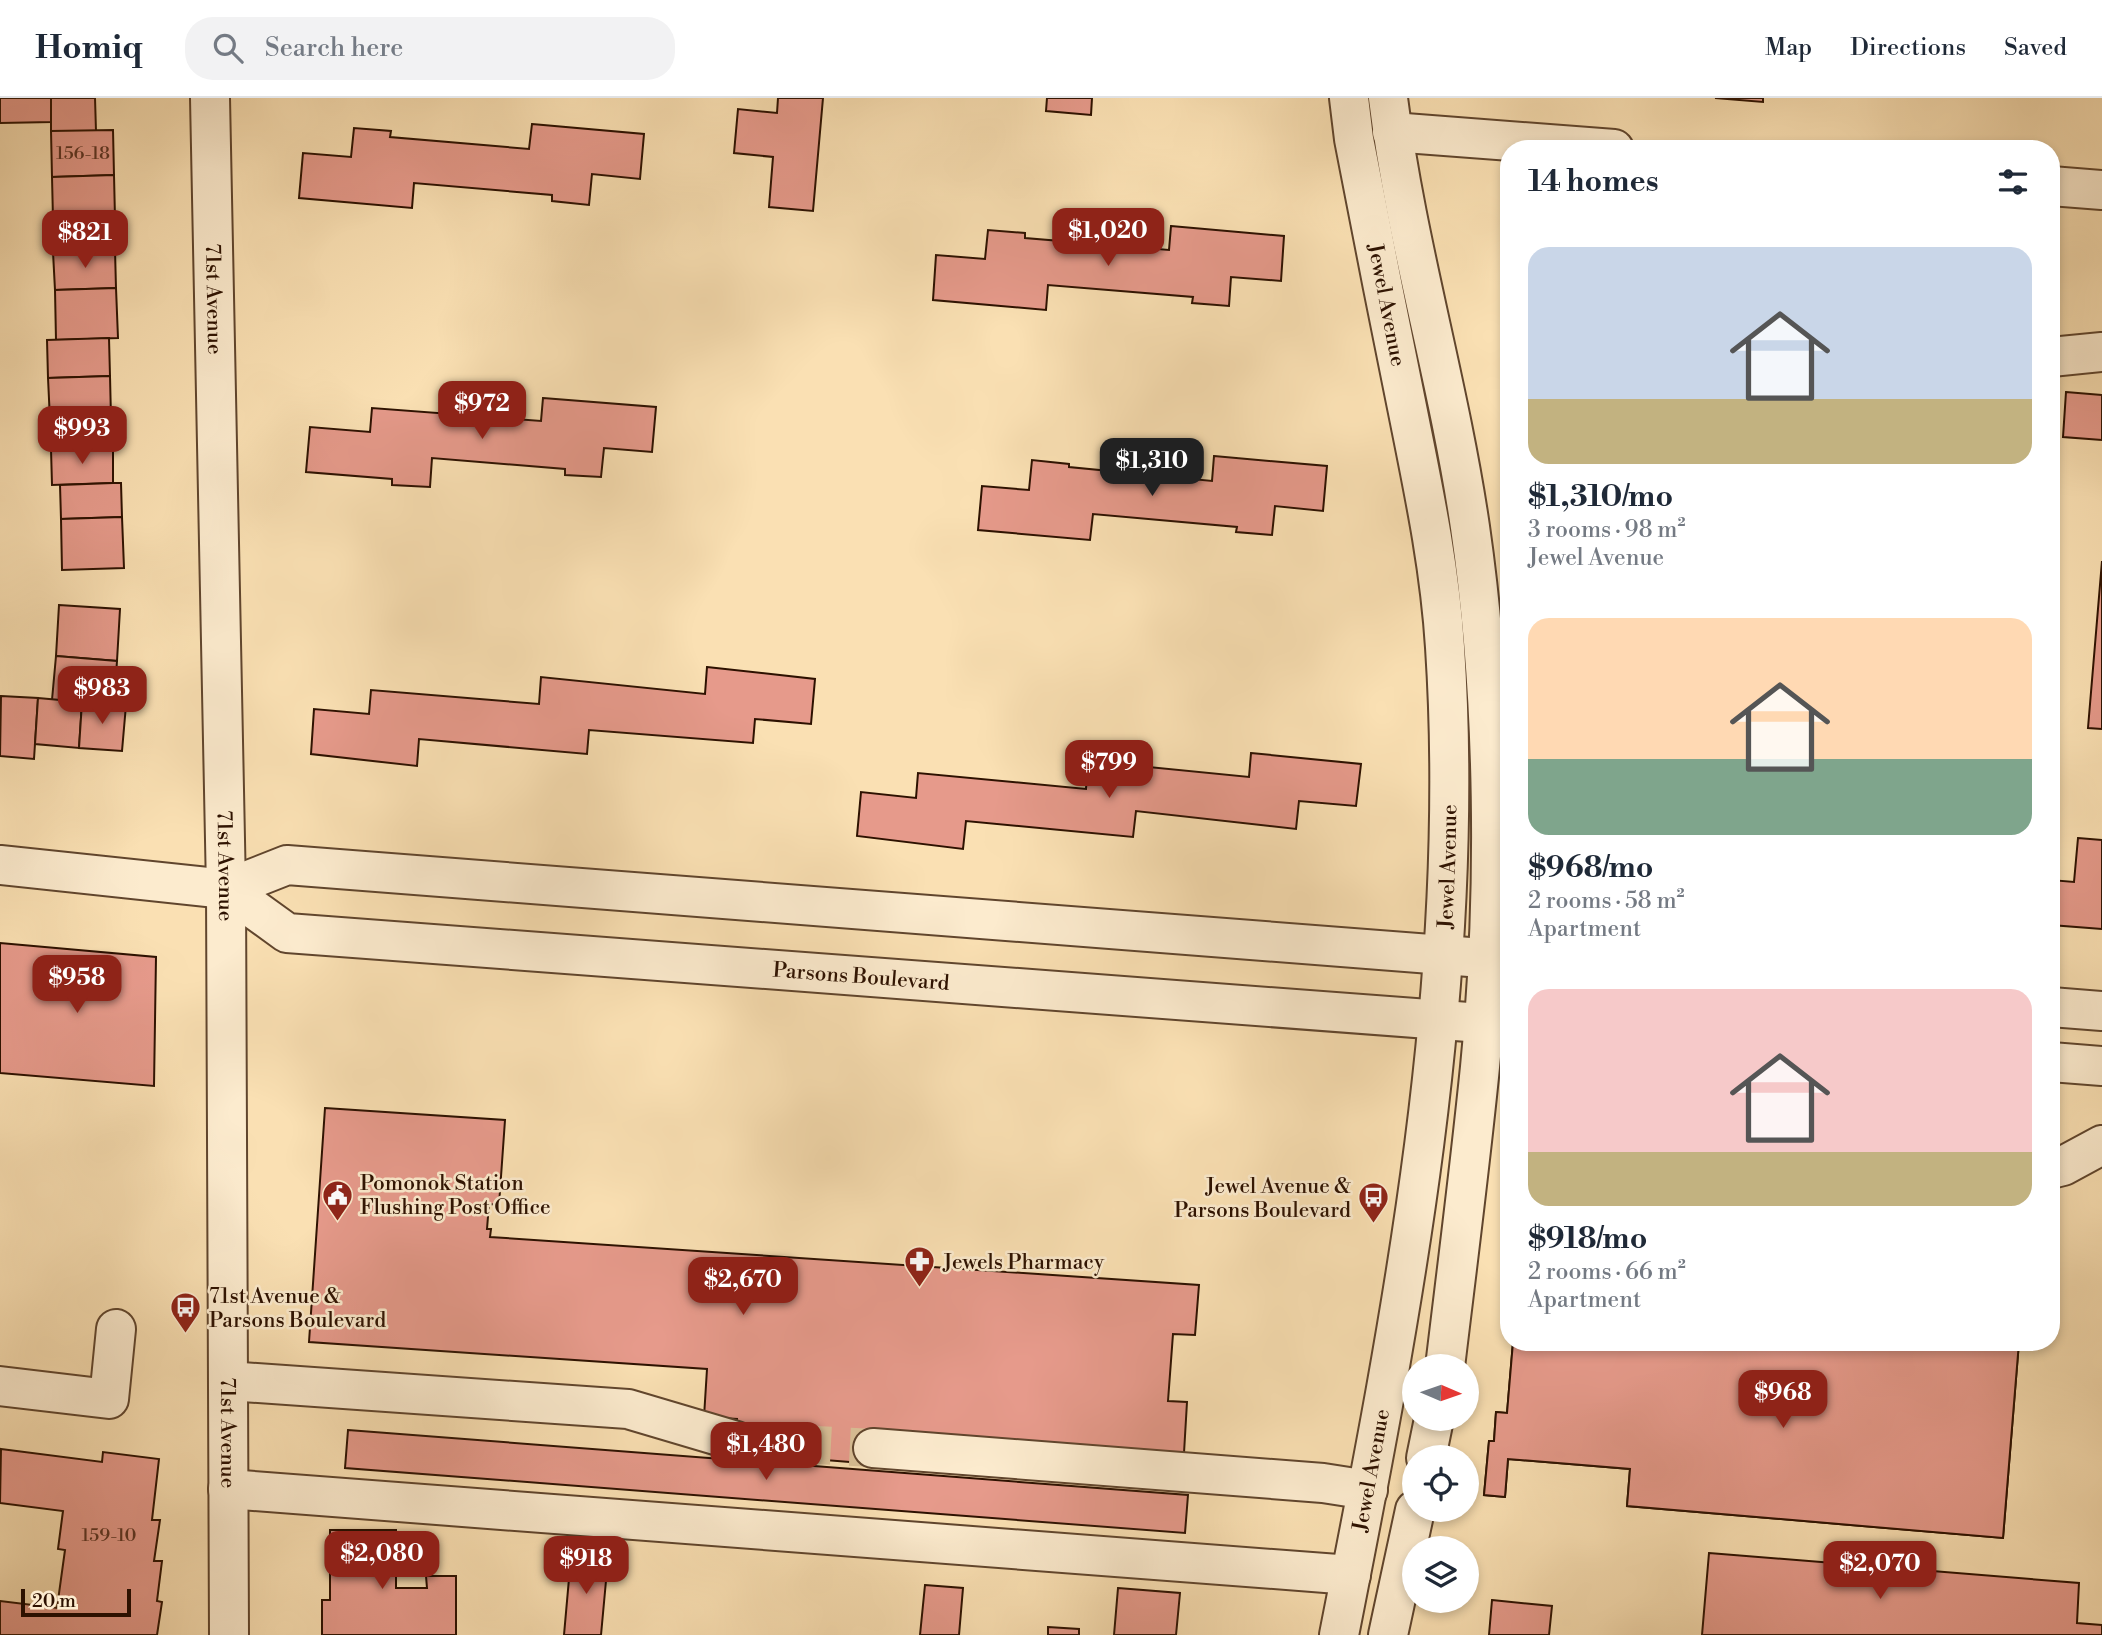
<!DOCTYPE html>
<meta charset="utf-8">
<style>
:root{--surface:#fff;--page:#f2f2f3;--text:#1f2937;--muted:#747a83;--line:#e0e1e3;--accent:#8f2418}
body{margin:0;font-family:"Libre Bodoni",serif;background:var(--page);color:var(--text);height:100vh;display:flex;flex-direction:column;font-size:26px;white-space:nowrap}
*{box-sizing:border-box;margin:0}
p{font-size:23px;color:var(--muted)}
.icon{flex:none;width:38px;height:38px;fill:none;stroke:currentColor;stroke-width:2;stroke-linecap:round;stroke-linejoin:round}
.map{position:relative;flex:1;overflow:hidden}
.side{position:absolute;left:1500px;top:42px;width:560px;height:1211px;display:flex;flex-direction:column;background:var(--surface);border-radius:28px;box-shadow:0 4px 10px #0003}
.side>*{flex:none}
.needle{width:46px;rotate:92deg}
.controls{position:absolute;left:1402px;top:1256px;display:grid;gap:14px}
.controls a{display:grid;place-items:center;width:77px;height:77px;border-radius:50%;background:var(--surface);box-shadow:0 4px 10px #0003;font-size:35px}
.scale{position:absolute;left:21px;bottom:18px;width:110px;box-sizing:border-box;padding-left:7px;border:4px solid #2d1100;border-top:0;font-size:19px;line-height:24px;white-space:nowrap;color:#2d1100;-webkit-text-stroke:5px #fcebce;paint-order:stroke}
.price{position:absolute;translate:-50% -60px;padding:0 16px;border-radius:14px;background:var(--accent);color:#fff;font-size:23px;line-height:46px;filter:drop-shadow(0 2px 4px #0008)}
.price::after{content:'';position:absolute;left:50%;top:42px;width:21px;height:16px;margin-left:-10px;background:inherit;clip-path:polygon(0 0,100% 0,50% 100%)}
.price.active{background:#222;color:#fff}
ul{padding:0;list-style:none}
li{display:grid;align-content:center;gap:14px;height:371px;padding:0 28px}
li span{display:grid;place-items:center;height:217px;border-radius:21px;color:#555}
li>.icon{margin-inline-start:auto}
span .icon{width:126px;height:126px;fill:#fffc;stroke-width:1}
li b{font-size:30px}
h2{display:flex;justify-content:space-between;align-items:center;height:84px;padding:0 28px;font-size:30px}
header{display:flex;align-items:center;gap:42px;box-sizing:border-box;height:98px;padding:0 35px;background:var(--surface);border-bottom:2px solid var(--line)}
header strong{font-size:33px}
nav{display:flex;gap:38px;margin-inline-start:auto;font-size:24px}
.search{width:490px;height:63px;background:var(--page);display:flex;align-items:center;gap:18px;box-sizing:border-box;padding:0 24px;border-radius:28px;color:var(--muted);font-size:26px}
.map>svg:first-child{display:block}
</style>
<header>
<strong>Homiq</strong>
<div class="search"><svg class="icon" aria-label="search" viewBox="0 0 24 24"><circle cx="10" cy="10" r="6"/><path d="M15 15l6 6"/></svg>Search here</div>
<nav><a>Map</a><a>Directions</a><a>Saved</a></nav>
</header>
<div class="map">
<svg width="2102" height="1537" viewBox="0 0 2102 1537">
<rect width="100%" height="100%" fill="#fae0b3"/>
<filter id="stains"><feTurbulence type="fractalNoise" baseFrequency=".00286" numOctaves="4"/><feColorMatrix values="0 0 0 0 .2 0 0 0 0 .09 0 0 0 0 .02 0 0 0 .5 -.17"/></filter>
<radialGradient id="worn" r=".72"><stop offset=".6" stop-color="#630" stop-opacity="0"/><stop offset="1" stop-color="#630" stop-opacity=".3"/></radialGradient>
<!-- building -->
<g fill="#e69a8b" stroke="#2d1100" stroke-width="2">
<polygon points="0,0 51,0 52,24 0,25"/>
<polygon points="51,0 95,0 96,33 51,33"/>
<polygon points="778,0 823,0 813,113 769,109 773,59 734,55 738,11 777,15"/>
<polygon points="1047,0 1092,0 1091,17 1046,13"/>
<polygon points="1715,0 1763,0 1763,4"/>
<polygon points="532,26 644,36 640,81 592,76 589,107 552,103 552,97 414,85 412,110 299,100 303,55 351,59 354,30 391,33 390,39 529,51"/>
<polygon points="113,32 114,77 52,79 51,33"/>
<polygon points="114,77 115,120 53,121 52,79"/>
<polygon points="1171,128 1284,138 1281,183 1231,179 1229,208 1192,205 1193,199 1048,187 1046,212 933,202 936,157 985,161 988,132 1025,135 1025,140 1169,152"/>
<polygon points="115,152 116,190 55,192 53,154"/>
<polygon points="116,190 118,240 56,242 55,192"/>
<polygon points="109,240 110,278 48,280 47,242"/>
<polygon points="110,278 111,320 50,322 48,280"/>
<polygon points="2066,294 2102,297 2102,342 2063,339"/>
<polygon points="543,300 656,309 652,354 604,350 601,379 565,377 565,371 432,360 430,389 392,387 392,381 306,374 310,329 370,334 372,310 541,323"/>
<polygon points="111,320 113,350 51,351 50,322"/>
<polygon points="113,350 113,385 52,387 51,351"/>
<polygon points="1214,358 1327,368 1323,413 1275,408 1272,437 1236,434 1237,429 1093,416 1090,442 978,432 982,388 1029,392 1032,362 1069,366 1069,369 1212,383"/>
<polygon points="113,385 121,385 122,419 61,421 60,387"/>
<polygon points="122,419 124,470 62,472 61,421"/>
<polygon points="2102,463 2102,631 2088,630"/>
<polygon points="59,507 120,511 117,563 56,558"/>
<polygon points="56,558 117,563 114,606 52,602"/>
<polygon points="707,569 815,581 811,626 755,621 753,645 589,632 587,656 419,641 417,668 311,656 314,611 369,616 371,592 539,606 541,579 705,596"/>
<polygon points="1,598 38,600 34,661 0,658"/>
<polygon points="38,600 82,604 79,650 35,646"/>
<polygon points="82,604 126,607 122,653 79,650"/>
<polygon points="1251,655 1361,666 1356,708 1299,703 1296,731 1136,713 1133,739 966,723 963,751 857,738 861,694 916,700 918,675 1086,691 1088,663 1249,679"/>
<polygon points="2078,740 2102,742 2102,831 2051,827 2051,782 2074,784"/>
<polygon points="0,845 156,859 154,988 0,975"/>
<polygon points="325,1010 505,1022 499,1107 489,1106 487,1131 491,1131 490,1139 1199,1187 1195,1237 1173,1236 1168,1303 1187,1304 1184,1355 875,1366 735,1355 737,1321 704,1319 707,1271 309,1244"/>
<polygon points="1513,1244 1686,1244 1676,1364 1754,1370 1764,1244 2019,1244 2003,1440 1627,1408 1630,1371 1508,1361 1505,1399 1484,1397 1489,1343 1494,1343 1496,1314 1507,1315"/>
<polygon points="1513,1244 2019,1244 2003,1440 1627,1408 1630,1371 1508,1361 1505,1399 1484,1397 1489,1343 1494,1343 1496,1314 1507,1315"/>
<polygon points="348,1332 1188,1397 1185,1435 345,1370"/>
<polygon points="1,1351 102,1364 103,1354 159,1361 152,1422 160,1422 154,1463 162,1463 157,1503 162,1504 157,1537 0,1537 0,1503 57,1510 65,1452 58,1451 63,1413 0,1405"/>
<polygon points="330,1432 396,1432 396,1490 427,1490 426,1478 456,1478 456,1537 322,1537 322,1502 330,1502"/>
<polygon points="1709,1455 2079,1485 2077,1525 2102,1527 2102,1537 1702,1537"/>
<polygon points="571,1458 608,1461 601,1537 564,1537"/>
<polygon points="925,1487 963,1490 959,1537 920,1537"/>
<polygon points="1118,1490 1180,1495 1176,1537 1114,1537"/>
<polygon points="1492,1502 1552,1508 1549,1537 1489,1537"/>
<polygon points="1048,1529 1079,1531 1079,1537 1048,1537"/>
</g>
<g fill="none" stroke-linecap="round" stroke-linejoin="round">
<!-- minor-tunnel -->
<polyline stroke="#dbc198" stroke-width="38" stroke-dasharray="38 19" stroke-linecap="butt" points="736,1343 873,1350"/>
<defs>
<g id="minor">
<path id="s1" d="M210 0 226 791 229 1537"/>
<path d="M1388 0C1406 145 1449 285 1470 429 1495 602 1497 795 1480 969 1470 1069 1457 1169 1445 1269"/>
<polyline points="1392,34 1614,51"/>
<polyline points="2051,88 2102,92"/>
<polyline points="2051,259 2102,254"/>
<polyline points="0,767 226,791 287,767 1508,862"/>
<path id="s2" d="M226 791 287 835 1508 927"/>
<polyline points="2051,909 2102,913"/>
<polyline points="2051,964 2102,968"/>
<polyline points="2051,1071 2063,1068 2102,1047"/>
<polyline points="228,1283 628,1311 736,1343"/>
<polyline points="0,1288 109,1301 116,1231"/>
<polyline points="873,1350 1323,1385 1368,1392"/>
<polyline points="1426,1360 1434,1321"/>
<polyline points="228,1391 1351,1477"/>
<path id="s3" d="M1339 1537C1403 1212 1467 882 1445 549 1440 468 1423 389 1407 309 1389 220 1371 130 1354 41L1349 0"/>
<polyline points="1388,1537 1415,1412"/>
</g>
</defs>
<!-- minor casing -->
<use href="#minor" stroke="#60452d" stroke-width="42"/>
<!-- minor -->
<use href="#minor" stroke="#fcebce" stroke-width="38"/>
</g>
<!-- icons -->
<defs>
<symbol id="civic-pin" viewBox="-11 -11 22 30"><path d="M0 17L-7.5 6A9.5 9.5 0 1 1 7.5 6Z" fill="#8f2418" stroke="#fcebce"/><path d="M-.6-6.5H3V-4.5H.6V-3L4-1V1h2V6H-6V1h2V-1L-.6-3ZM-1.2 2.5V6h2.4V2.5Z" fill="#fff"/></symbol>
<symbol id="bus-pin" viewBox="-11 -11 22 30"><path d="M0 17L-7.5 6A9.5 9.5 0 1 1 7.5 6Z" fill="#8f2418" stroke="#fcebce"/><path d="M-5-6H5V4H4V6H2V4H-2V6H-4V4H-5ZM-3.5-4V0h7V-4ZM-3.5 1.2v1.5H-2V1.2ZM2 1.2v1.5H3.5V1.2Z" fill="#fff"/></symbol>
<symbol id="pharmacy-pin" viewBox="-11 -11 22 30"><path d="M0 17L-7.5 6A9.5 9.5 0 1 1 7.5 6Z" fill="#8f2418" stroke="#fcebce"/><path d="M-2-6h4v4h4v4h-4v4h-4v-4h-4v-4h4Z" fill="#fff"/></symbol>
</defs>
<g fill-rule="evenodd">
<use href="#civic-pin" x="320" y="1080" width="35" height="47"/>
<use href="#bus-pin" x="1356" y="1082" width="35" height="47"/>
<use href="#pharmacy-pin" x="902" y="1146" width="35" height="47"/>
<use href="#bus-pin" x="168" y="1192" width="35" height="47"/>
</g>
<g text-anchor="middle" stroke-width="5" stroke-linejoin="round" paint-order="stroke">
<!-- number labels -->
<g font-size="18" fill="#5b3323">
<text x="83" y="61">156-18</text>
<text x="109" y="1443">159-10</text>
</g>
<!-- street labels -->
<g font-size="21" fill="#2d1100" stroke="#fcebce">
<text dy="7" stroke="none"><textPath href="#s1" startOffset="201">71st Avenue</textPath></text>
<text transform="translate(1387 207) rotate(79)" y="7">Jewel Avenue</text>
<text dy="7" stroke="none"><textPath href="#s1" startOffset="768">71st Avenue</textPath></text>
<text dy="7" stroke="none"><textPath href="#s3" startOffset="777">Jewel Avenue</textPath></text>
<text dy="7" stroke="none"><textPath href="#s2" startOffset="651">Parsons Boulevard</textPath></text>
<text dy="7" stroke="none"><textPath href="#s1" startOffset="1335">71st Avenue</textPath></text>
<text dy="7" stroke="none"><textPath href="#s3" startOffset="168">Jewel Avenue</textPath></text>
</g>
<!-- poi labels -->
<g font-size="21" fill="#2d1100" stroke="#fcebce" text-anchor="start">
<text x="360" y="1092">Pomonok Station<tspan x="360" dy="24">Flushing Post Office</tspan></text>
<text x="1351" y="1095" text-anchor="end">Jewel Avenue &amp;<tspan x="1351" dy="24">Parsons Boulevard</tspan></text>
<text x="943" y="1171">Jewels Pharmacy</text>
<text x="209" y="1205">71st Avenue &amp;<tspan x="209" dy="24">Parsons Boulevard</tspan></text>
</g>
</g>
<rect width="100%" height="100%" filter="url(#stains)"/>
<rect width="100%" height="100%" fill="url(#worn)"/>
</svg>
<div class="controls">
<a><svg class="needle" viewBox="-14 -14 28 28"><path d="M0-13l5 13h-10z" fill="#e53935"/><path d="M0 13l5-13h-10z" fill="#747a83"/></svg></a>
<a><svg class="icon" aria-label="locate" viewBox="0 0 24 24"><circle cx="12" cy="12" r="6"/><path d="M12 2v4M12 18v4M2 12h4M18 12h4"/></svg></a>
<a><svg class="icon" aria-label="layers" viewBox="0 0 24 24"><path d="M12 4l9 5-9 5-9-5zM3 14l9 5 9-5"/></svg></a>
</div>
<div class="scale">20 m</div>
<b class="price" style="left:1108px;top:170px">$1,020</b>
<b class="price" style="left:85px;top:172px">$821</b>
<b class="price" style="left:482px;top:343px">$972</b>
<b class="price" style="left:82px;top:368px">$993</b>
<b class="price active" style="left:1152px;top:400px">$1,310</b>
<b class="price" style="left:102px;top:628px">$983</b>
<b class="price" style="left:1109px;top:702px">$799</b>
<b class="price" style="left:77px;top:917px">$958</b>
<b class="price" style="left:743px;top:1219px">$2,670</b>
<b class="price" style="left:1783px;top:1332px">$968</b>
<b class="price" style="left:766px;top:1384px">$1,480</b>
<b class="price" style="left:382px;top:1493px">$2,080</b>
<b class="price" style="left:586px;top:1498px">$918</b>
<b class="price" style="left:1880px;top:1503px">$2,070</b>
<section class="side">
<h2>14 homes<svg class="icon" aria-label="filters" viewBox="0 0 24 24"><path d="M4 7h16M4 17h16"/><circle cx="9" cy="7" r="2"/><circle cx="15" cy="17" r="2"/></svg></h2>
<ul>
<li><span style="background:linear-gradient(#c9d6e8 70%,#c2b280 0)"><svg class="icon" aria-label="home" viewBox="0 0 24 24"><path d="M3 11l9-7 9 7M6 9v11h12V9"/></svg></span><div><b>$1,310/mo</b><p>3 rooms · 98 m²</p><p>Jewel Avenue</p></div></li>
<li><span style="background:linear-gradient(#ffd9b3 65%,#7fa58c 0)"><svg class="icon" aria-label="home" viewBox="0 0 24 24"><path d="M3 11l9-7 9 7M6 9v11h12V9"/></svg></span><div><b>$968/mo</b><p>2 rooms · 58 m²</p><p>Apartment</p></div></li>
<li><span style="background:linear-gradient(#f6c9c9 75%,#c2b280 0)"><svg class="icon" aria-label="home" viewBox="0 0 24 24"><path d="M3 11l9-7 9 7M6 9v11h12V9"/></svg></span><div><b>$918/mo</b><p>2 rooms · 66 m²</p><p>Apartment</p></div></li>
</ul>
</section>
</div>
